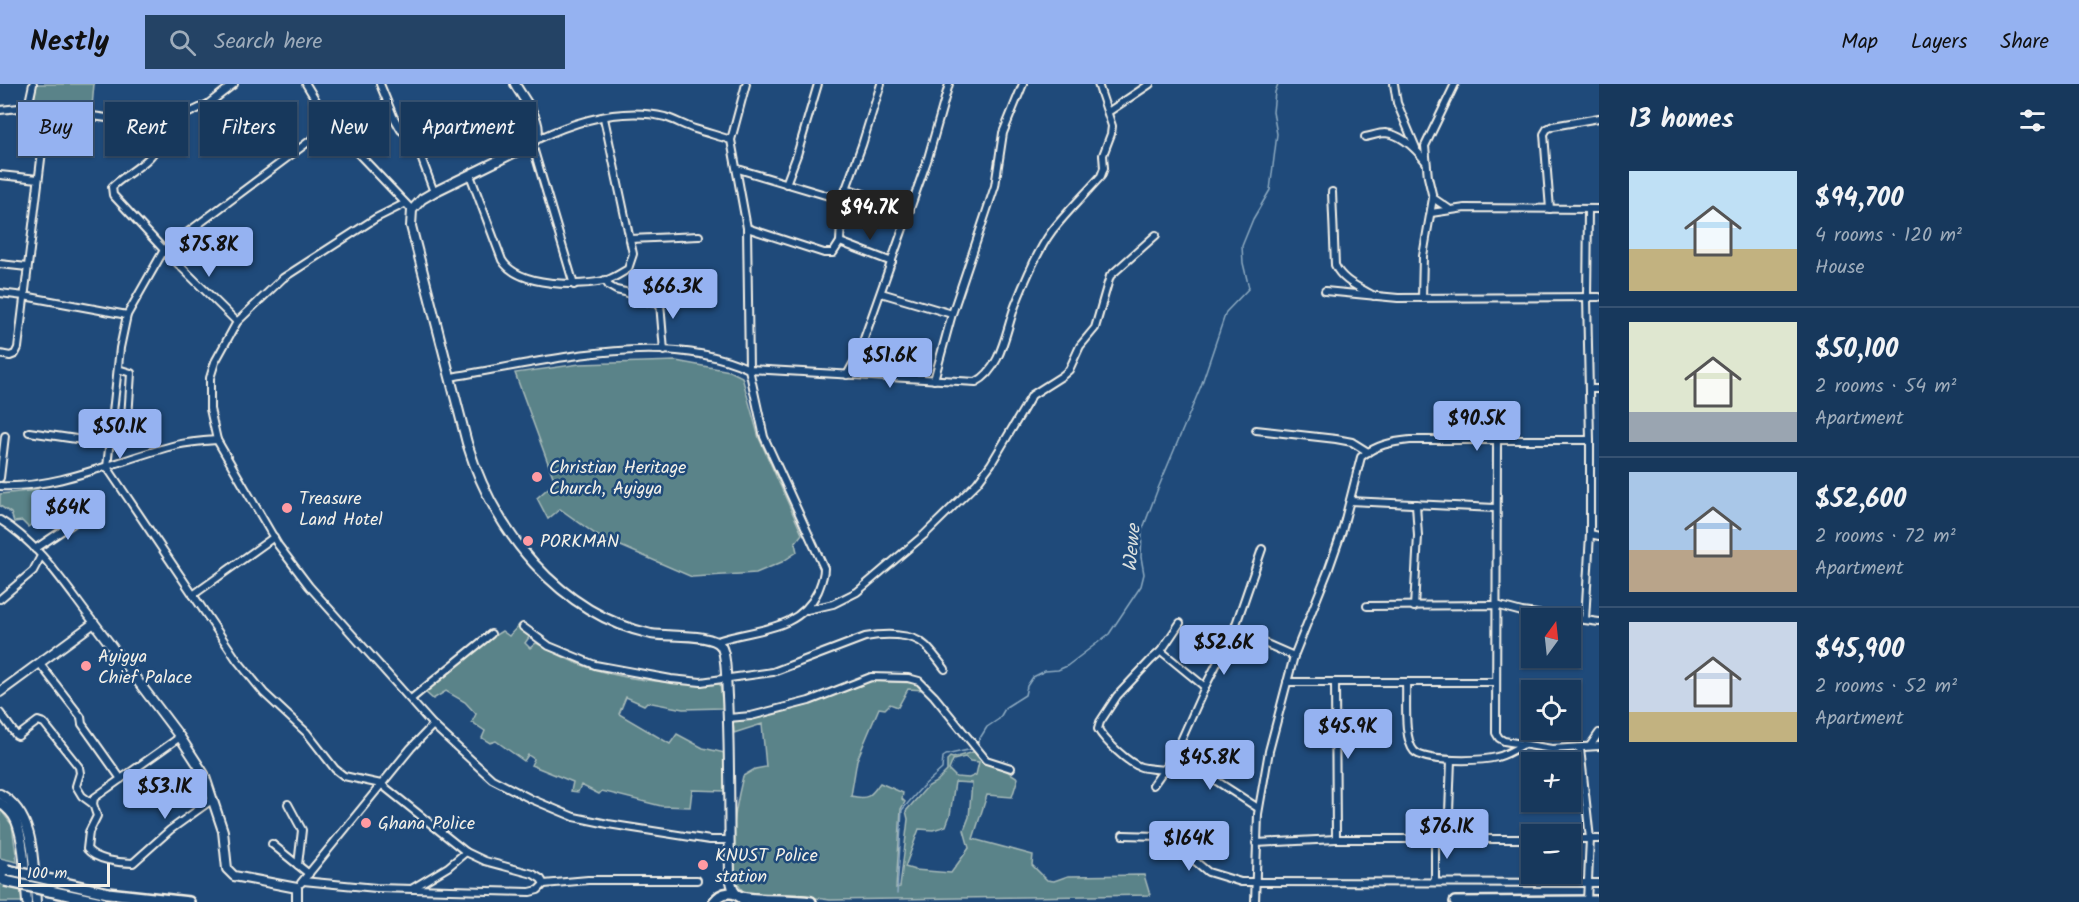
<!DOCTYPE html>
<meta charset="utf-8">
<style>
:root{--surface:#17385c;--page:#244365;--text:#f1f3f6;--muted:#9eacbb;--line:#365272;--accent:#95b2f1}
body{margin:0;font-family:Kalam,sans-serif;background:var(--page);color:var(--text);height:100vh;display:flex;flex-direction:column;font-size:22px;white-space:nowrap}
*{box-sizing:border-box;margin:0}
p{font-size:20px;color:var(--muted)}
.icon{flex:none;width:33px;height:33px;fill:none;stroke:currentColor;stroke-width:2;stroke-linecap:round;stroke-linejoin:round}
.map{position:relative;flex:1;overflow:hidden}
.side{display:flex;flex-direction:column;background:var(--surface);width:480px}
.side>*{flex:none}
.hud{position:absolute;left:18px;top:18px;width:570px;height:54px;display:flex;gap:12px}
.needle{width:39px;rotate:15deg}
.tools{position:absolute;left:1521px;top:524px;display:grid;gap:12px}
.tools a{display:grid;place-items:center;width:60px;height:60px;border-radius:0px;background:var(--surface);box-shadow:0 2px 4px #0004,0 0 0 2px var(--line);font-size:30px}
.scale{position:absolute;left:18px;bottom:15px;width:92px;box-sizing:border-box;padding-left:6px;border:3px solid #f4f1e8;border-top:0;font-size:16px;line-height:21px;white-space:nowrap;color:#f4f1e8;-webkit-text-stroke:4px #1f4a7a;paint-order:stroke}
.price{position:absolute;translate:-50% -51px;padding:0 14px;border-radius:6px;background:var(--accent);color:#111;font-size:20px;line-height:39px;filter:drop-shadow(0 2px 3px #0008)}
.price::after{content:'';position:absolute;left:50%;top:36px;width:18px;height:14px;margin-left:-9px;background:inherit;clip-path:polygon(0 0,100% 0,50% 100%)}
.price.active{background:#222;color:#fff}
ul{padding:0;list-style:none}
li{display:flex;align-items:center;gap:18px;height:150px;padding:0 30px}
li+li{border-top:2px solid var(--line)}
li span{display:grid;place-items:center;flex:none;width:168px;height:120px;border-radius:0px;color:#555}
li>.icon{margin-inline-start:auto}
span .icon{width:72px;height:72px;fill:#fffc;stroke-width:1}
li b{font-size:26px}
h2{display:flex;justify-content:space-between;align-items:center;height:72px;padding:0 30px;font-size:26px}
.pill{padding:0 21px;border-radius:0px;background:var(--surface);box-shadow:0 2px 4px #0004,0 0 0 2px var(--line);font-size:21px;line-height:54px}
.pill.active{background:var(--accent);color:#111}
header{display:flex;align-items:center;gap:36px;box-sizing:border-box;height:84px;padding:0 30px;background:var(--accent);color:#111}
header strong{font-size:28px}
nav{display:flex;gap:33px;margin-inline-start:auto;font-size:21px}
.search{width:420px;height:54px;background:var(--page);display:flex;align-items:center;gap:15px;box-sizing:border-box;padding:0 21px;border-radius:0px;color:var(--muted);font-size:22px}
main{display:flex;flex:1;min-height:0}
.map>svg:first-child{display:block}
</style>
<header>
<strong>Nestly</strong>
<div class="search"><svg class="icon" aria-label="search" viewBox="0 0 24 24"><circle cx="10" cy="10" r="6"/><path d="M15 15l6 6"/></svg>Search here</div>
<nav><a>Map</a><a>Layers</a><a>Share</a></nav>
</header>
<main>
<div class="map">
<svg width="1599" height="818" viewBox="0 0 1599 818">
<rect width="100%" height="100%" fill="#1f4a7a"/>
<filter id="ink" filterUnits="userSpaceOnUse"><feTurbulence type="fractalNoise" baseFrequency=".0167" numOctaves="2"/><feDisplacementMap in="SourceGraphic" scale="12" xChannelSelector="R" yChannelSelector="G"/><feConvolveMatrix kernelMatrix="1 2 1 2 8 2 1 2 1" color-interpolation-filters="sRGB"/></filter>
<g filter="url(#ink)">
<!-- green -->
<g fill="#5a8389" stroke="#a7bab8" stroke-width="1.5" fill-rule="evenodd">
<polygon points="36,0 94,0 92,23 34,17"/>
<polygon points="676,277 730,287 742,293 759,354 802,450 795,459 797,468 782,478 756,489 692,493 598,452 560,425 548,435 537,414 555,398 515,289 580,280"/>
<polygon points="38,406 50,426 28,443 22,437 14,438 11,429 0,422 0,410"/>
<path d="M519 541 530 552 525 559 530 564 536 559C549 565 561 573 574 578 619 597 672 600 720 600L723 624 683 625 647 618 644 621 626 613 619 630 670 660 677 650 703 664 725 669 724 707 692 706 690 723 661 722 602 707 599 710 581 701 578 708 571 707 573 698 531 681 534 675 528 671 524 677 496 657 490 659 482 654 485 647 472 638 476 630 465 618 446 607 433 615 424 607 481 560 502 547 509 552Z"/>
<path d="M868 597 917 599 924 606 908 605 898 623 890 620 885 625 879 624 857 676 851 712C869 716 870 712 880 699L903 709 902 715 905 718 901 725 896 804 900 803 908 735 906 727 927 703 936 698 947 687V676L950 673 953 674 976 667 1018 694 1012 713 987 711 973 755 1033 771 1032 781 1047 796 1054 797 1068 792 1144 791 1150 811 830 816C817 814 803 812 789 812 777 811 764 814 752 812 718 804 737 716 743 692L755 685 766 683 762 640 734 649 733 637 805 622ZM965 673 970 677 979 678 976 691 969 694 956 693 949 686 953 676ZM955 698 972 699 969 733 964 746 969 764 951 789 915 786 905 783 919 745 933 746 946 742 950 731Z"/>
<polygon points="0,725 12,741 17,778 0,774"/>
<polygon points="0,800 21,806 22,818 0,818"/>
</g>
<g fill="none" stroke-linecap="round" stroke-linejoin="round">
<!-- stream -->
<g stroke="#8daac0" stroke-width="1.5">
<polyline points="977,659 987,643 999,635 1006,623 1025,611 1027,602 1033,593 1045,587 1058,586 1067,582 1109,550 1141,502 1144,490 1141,473 1142,447 1157,407 1201,302 1226,228 1249,204 1243,179 1242,162 1253,135 1270,106 1277,50 1273,28 1275,8 1278,0"/>
<polyline points="897,810 902,726 922,703 942,685 943,673 946,671 972,665"/>
</g>
<defs>
<g id="minor">
<polyline points="306,0 331,41 412,126"/>
<polyline points="380,0 393,32 401,46 415,57 434,108"/>
<polyline points="1394,0 1397,19 1416,64"/>
<polyline points="28,23 33,0"/>
<polyline points="0,26 28,23 157,41 178,34 208,20 234,0"/>
<polyline points="1108,28 1150,0"/>
<path d="M157 41C156 49 157 58 155 65 152 77 122 92 112 103L113 111 164 166 237 238"/>
<polyline points="331,41 164,166 127,231 120,264 107,383 237,576 264,609 307,649 335,685 344,692 381,700 466,768 485,777 533,790 541,795 544,800"/>
<path d="M1365 53C1371 52 1379 49 1385 49 1402 50 1416 65 1426 78"/>
<path d="M538 55C576 37 623 23 665 33 675 36 685 42 695 45 707 49 719 52 731 56"/>
<polyline points="532,60 574,201"/>
<polyline points="738,85 842,116"/>
<polyline points="0,91 38,95"/>
<path d="M470 91 502 176C518 203 580 203 607 196 614 194 621 189 628 185L633 170 604 34"/>
<polyline points="786,100 797,71 818,0"/>
<polyline points="846,104 910,126"/>
<path d="M1332 108 1335 181C1342 197 1359 203 1374 212"/>
<polyline points="1433,114 1449,125"/>
<polyline points="404,120 376,134 283,194 237,238 215,278 210,294 210,325 217,356 278,461 309,502 433,641 492,695 531,715 574,733 608,740 710,756 729,756"/>
<polyline points="1550,125 1544,50 1547,45 1553,42 1599,34"/>
<polyline points="1431,129 1465,124 1599,125"/>
<polyline points="747,144 824,169 833,169 840,158 842,116 862,61 881,0"/>
<polyline points="630,155 699,152"/>
<polyline points="840,158 892,178"/>
<polyline points="0,180 27,183"/>
<polyline points="605,196 609,202 616,206 625,208 649,218 660,220"/>
<polyline points="659,207 664,267"/>
<polyline points="1325,207 1398,214 1599,213"/>
<polyline points="0,209 24,212 127,231"/>
<polyline points="881,209 952,230"/>
<polyline points="1422,214 1423,172 1433,114 1428,93 1425,62 1455,0"/>
<polyline points="0,270 10,272 15,270 18,264 47,26"/>
<polyline points="118,285 131,289 127,349"/>
<polyline points="847,291 859,269 928,74 949,0"/>
<path d="M450 293C541 279 662 244 749 285L976 298C1001 286 1006 246 1015 222 1024 199 1037 167 1052 147 1067 128 1085 110 1101 92L1104 84 1103 71 1111 50 1112 42 1098 0"/>
<polyline points="934,296 952,230 995,102 1003,49 1023,0"/>
<polyline points="1589,305 1599,305"/>
<polyline points="1256,346 1336,355 1352,358 1368,368"/>
<polyline points="29,348 110,360"/>
<polyline points="1497,357 1496,649 1499,654 1504,657 1552,665 1599,662"/>
<polyline points="0,394 5,352"/>
<path d="M0 402C58 405 120 375 176 361 189 358 203 357 217 356"/>
<polyline points="1350,417 1495,424"/>
<path d="M0 436C40 460 66 503 94 539"/>
<polyline points="1590,450 1599,452"/>
<polyline points="35,465 87,430"/>
<polyline points="193,511 274,453"/>
<polyline points="0,515 33,487 41,472"/>
<polyline points="1367,522 1496,521 1522,528 1568,534"/>
<polyline points="1414,523 1418,452 1416,420"/>
<polyline points="807,526 833,520 857,508 924,451 977,399 991,380 1032,311 1062,292 1069,286 1080,262 1095,244 1110,192 1156,151"/>
<polyline points="1570,534 1599,538"/>
<polyline points="1585,536 1590,450 1590,356 1587,213 1588,126"/>
<path d="M523 543 549 562 595 581 671 595 701 598 773 588 865 553C882 550 912 548 926 562 933 569 939 577 945 585"/>
<polyline points="1234,546 1294,572"/>
<path d="M717 557C754 544 798 549 818 507 821 499 824 493 824 484L764 353 749 285 747 144 731 56 746 0"/>
<polyline points="1161,567 1205,603"/>
<polyline points="40,580 81,633 82,640 121,695"/>
<polyline points="1287,598 1496,598"/>
<polyline points="1335,598 1336,755"/>
<path d="M1406 598C1407 615 1403 654 1414 667 1425 679 1481 677 1497 673 1506 671 1514 666 1522 661"/>
<polyline points="411,615 491,550"/>
<polyline points="0,629 16,651 18,652 38,637 44,639 79,683 80,689 76,702 82,712 93,720"/>
<polyline points="728,634 751,632 809,617 871,593 908,594 919,597 934,612 986,676 1011,684"/>
<path d="M180 653 94 714 93 720 97 732 89 748 87 765C96 776 119 779 133 779L170 746 213 715"/>
<polyline points="1590,662 1599,649"/>
<polyline points="1580,664 1590,755 1587,817"/>
<polyline points="1175,670 1258,724"/>
<path d="M1165 686C1157 685 1148 685 1141 683 1129 680 1104 656 1098 645L1100 638 1117 612 1151 576 1161 567 1180 539"/>
<polyline points="1153,701 1175,670 1205,603 1234,546 1262,465"/>
<polyline points="288,720 302,746 298,781"/>
<polyline points="1123,751 1158,752 1177,762 1208,788 1241,798 1599,799"/>
<polyline points="1448,754 1451,676"/>
<polyline points="1570,755 1599,755"/>
<polyline points="1256,759 1336,755 1532,755"/>
<polyline points="272,760 309,790"/>
<polyline points="303,797 376,804 530,808 538,806 544,800 588,796 697,796"/>
<polyline points="1435,798 1435,754"/>
<polyline points="301,799 411,664 433,641"/>
<polyline points="413,804 448,783 466,768"/>
<path d="M1255 818 1258 730 1269 667 1294 572 1328 487 1342 447 1361 373C1376 361 1391 358 1410 356H1590"/>
</g>
<g id="tertiary">
<path d="M515 0C524 17 549 43 532 60L434 108 422 115 412 126 411 142 467 359C494 447 558 529 651 550 668 553 713 549 721 562 727 572 726 599 727 612 730 673 729 733 730 794L733 805 736 810"/>
<polyline points="0,608 94,539 180,653 204,690 223,747 227,785 234,792 297,804 297,818"/>
<path d="M0 710C37 731 33 781 36 818"/>
<path d="M0 719C7 724 13 729 16 737 25 759 25 794 27 818"/>
</g>
<g id="trunk">
<polyline points="51,796 108,809 189,818"/>
<polyline points="50,807 101,818"/>
<path d="M741 813C764 818 788 814 811 818"/>
<path d="M714 818C722 807 734 806 744 816"/>
<polyline points="1455,818 1599,817"/>
</g>
</defs>
<!-- minor casing -->
<use href="#minor" stroke="#f4f1e8" stroke-width="10"/>
<!-- tertiary casing -->
<use href="#tertiary" stroke="#f4f1e8" stroke-width="12"/>
<!-- trunk casing -->
<use href="#trunk" stroke="#f4f1e8" stroke-width="14"/>
<!-- minor -->
<use href="#minor" stroke="#1f4a7a" stroke-width="6"/>
<!-- tertiary -->
<use href="#tertiary" stroke="#1f4a7a" stroke-width="8"/>
<!-- trunk -->
<use href="#trunk" stroke="#1f4a7a" stroke-width="9"/>
<defs>
<g id="trunk-bridge">
<polyline points="7,786 51,796"/>
<polyline points="5,797 50,807"/>
</g>
</defs>
<!-- trunk-bridge casing -->
<use href="#trunk-bridge" stroke="#f4f1e8" stroke-width="14" stroke-linecap="butt"/>
<!-- trunk-bridge -->
<use href="#trunk-bridge" stroke="#1f4a7a" stroke-width="9"/>
</g>
</g>
<!-- markers -->
<g fill="#ff9aa2" stroke="#1f4a7a" stroke-width="2">
<circle cx="537" cy="393" r="6"/>
<circle cx="287" cy="424" r="6"/>
<circle cx="528" cy="457" r="6"/>
<circle cx="86" cy="582" r="6"/>
<circle cx="366" cy="739" r="6"/>
<circle cx="703" cy="781" r="6"/>
</g>
<g text-anchor="middle" stroke-width="5" stroke-linejoin="round" paint-order="stroke">
<!-- poi labels -->
<g font-size="18" fill="#f4f1e8" stroke="#1f4a7a" text-anchor="start">
<text x="549" y="389">Christian Heritage<tspan x="549" dy="21">Church, Ayigya</tspan></text>
<text x="299" y="420">Treasure<tspan x="299" dy="21">Land Hotel</tspan></text>
<text x="540" y="463">PORKMAN</text>
<text x="98" y="578">Ayigya<tspan x="98" dy="21">Chief Palace</tspan></text>
<text x="378" y="745">Ghana Police</text>
<text x="715" y="777">KNUST Police<tspan x="715" dy="21">station</tspan></text>
</g>
<!-- water labels -->
<g font-size="20" font-style="italic" fill="#dadfde" stroke="#1f4a7a">
<text transform="translate(1131 464) rotate(-85)" y="7">Wewe</text>
</g>
</g>
</svg>
<div class="tools">
<a><svg class="needle" viewBox="-14 -14 28 28"><path d="M0-13l5 13h-10z" fill="#e53935"/><path d="M0 13l5-13h-10z" fill="#9eacbb"/></svg></a>
<a><svg class="icon" aria-label="locate" viewBox="0 0 24 24"><circle cx="12" cy="12" r="6"/><path d="M12 2v4M12 18v4M2 12h4M18 12h4"/></svg></a>
<a>+</a>
<a>−</a>
</div>
<div class="scale">100 m</div>
<b class="price active" style="left:870px;top:157px">$94.7K</b>
<b class="price" style="left:209px;top:194px">$75.8K</b>
<b class="price" style="left:673px;top:236px">$66.3K</b>
<b class="price" style="left:890px;top:305px">$51.6K</b>
<b class="price" style="left:1477px;top:368px">$90.5K</b>
<b class="price" style="left:120px;top:376px">$50.1K</b>
<b class="price" style="left:68px;top:457px">$64K</b>
<b class="price" style="left:1224px;top:592px">$52.6K</b>
<b class="price" style="left:1348px;top:676px">$45.9K</b>
<b class="price" style="left:1210px;top:707px">$45.8K</b>
<b class="price" style="left:165px;top:736px">$53.1K</b>
<b class="price" style="left:1447px;top:776px">$76.1K</b>
<b class="price" style="left:1189px;top:788px">$164K</b>
<div class="hud">
<a class="pill active">Buy</a>
<a class="pill">Rent</a>
<a class="pill">Filters</a>
<a class="pill">New</a>
<a class="pill">Apartment</a>
</div>
</div>
<section class="side">
<h2>13 homes<svg class="icon" aria-label="filters" viewBox="0 0 24 24"><path d="M4 7h16M4 17h16"/><circle cx="9" cy="7" r="2"/><circle cx="15" cy="17" r="2"/></svg></h2>
<ul>
<li><span style="background:linear-gradient(#bfe0f5 65%,#c2b280 0)"><svg class="icon" aria-label="home" viewBox="0 0 24 24"><path d="M3 11l9-7 9 7M6 9v11h12V9"/></svg></span><div><b>$94,700</b><p>4 rooms · 120 m²</p><p>House</p></div></li>
<li><span style="background:linear-gradient(#dfe7d0 75%,#9aa5b1 0)"><svg class="icon" aria-label="home" viewBox="0 0 24 24"><path d="M3 11l9-7 9 7M6 9v11h12V9"/></svg></span><div><b>$50,100</b><p>2 rooms · 54 m²</p><p>Apartment</p></div></li>
<li><span style="background:linear-gradient(#a9c7e8 65%,#b9a48a 0)"><svg class="icon" aria-label="home" viewBox="0 0 24 24"><path d="M3 11l9-7 9 7M6 9v11h12V9"/></svg></span><div><b>$52,600</b><p>2 rooms · 72 m²</p><p>Apartment</p></div></li>
<li><span style="background:linear-gradient(#c9d6e8 75%,#c2b280 0)"><svg class="icon" aria-label="home" viewBox="0 0 24 24"><path d="M3 11l9-7 9 7M6 9v11h12V9"/></svg></span><div><b>$45,900</b><p>2 rooms · 52 m²</p><p>Apartment</p></div></li>
</ul>
</section>
</main>
